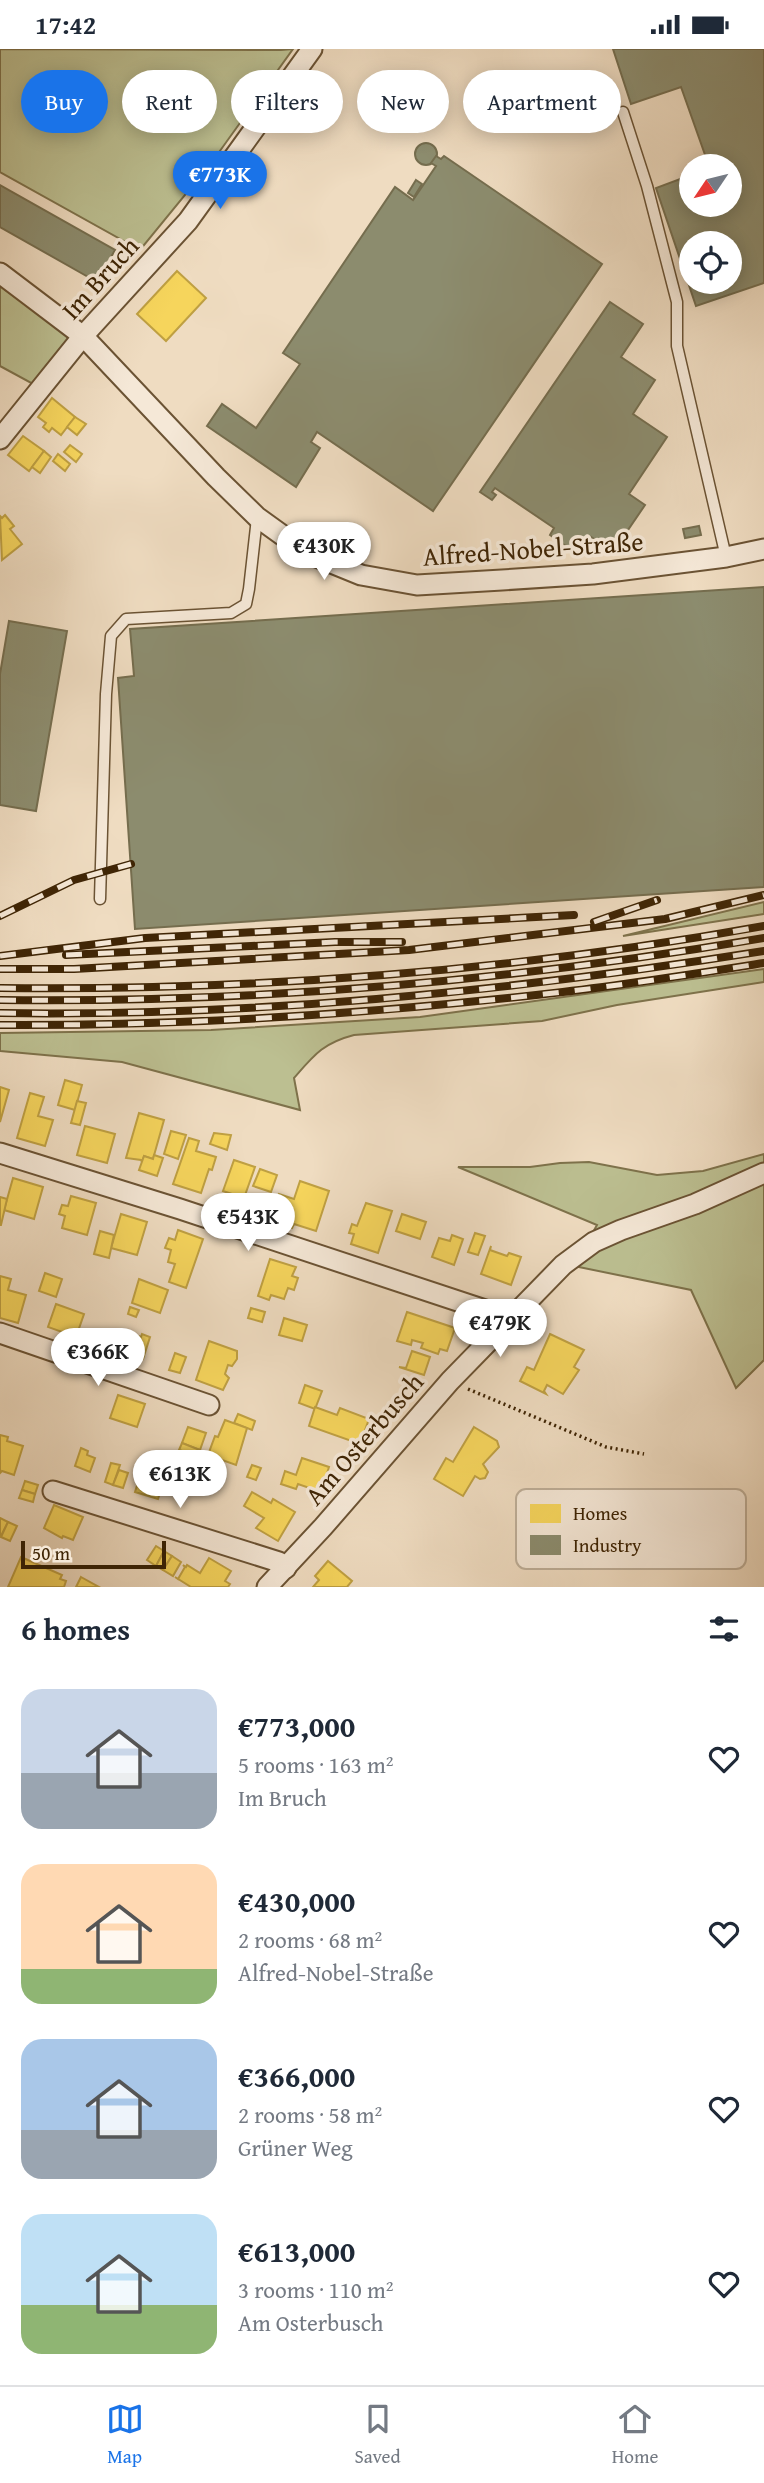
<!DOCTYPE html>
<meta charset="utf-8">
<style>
:root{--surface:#fff;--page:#f2f2f3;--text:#1f2937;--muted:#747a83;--line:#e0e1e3;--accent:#1a73e8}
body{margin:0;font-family:"Gentium Book Plus",serif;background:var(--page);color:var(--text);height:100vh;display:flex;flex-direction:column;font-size:26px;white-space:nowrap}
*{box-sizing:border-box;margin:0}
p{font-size:23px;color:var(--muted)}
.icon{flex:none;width:38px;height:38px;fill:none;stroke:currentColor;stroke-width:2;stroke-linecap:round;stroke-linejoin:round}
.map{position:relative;height:1538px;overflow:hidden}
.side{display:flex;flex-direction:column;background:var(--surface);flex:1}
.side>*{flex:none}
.hud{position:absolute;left:21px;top:21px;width:723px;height:63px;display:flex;gap:14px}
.needle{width:46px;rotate:235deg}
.controls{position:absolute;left:679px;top:105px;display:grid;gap:14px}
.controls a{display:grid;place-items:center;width:63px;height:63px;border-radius:50%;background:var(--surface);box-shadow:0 4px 18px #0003;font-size:35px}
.scale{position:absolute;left:21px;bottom:18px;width:145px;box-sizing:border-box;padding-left:7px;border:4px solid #3f2505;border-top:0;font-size:19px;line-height:24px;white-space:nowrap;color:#3f2505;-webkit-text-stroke:5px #f5e8d7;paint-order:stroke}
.price{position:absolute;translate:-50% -60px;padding:0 16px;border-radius:24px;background:#fff;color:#222;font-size:23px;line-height:46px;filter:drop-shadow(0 2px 4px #0008)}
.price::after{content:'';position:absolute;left:50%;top:42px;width:21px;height:16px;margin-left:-10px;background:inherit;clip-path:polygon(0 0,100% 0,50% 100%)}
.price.on{background:var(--accent);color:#fff}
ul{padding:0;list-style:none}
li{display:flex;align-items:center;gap:21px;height:175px;padding:0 21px}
li span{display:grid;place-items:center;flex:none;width:196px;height:140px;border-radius:21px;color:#555}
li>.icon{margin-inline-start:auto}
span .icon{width:84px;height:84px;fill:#fffc;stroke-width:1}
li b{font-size:30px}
h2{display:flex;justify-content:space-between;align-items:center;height:84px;padding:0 21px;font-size:30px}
.tag{padding:0 24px;border-radius:32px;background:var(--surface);box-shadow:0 4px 18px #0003;font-size:24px;line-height:63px}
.tag.on{background:var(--accent);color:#fff}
.status{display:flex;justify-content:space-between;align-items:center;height:49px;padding:0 35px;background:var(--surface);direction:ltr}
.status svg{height:19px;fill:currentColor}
.menu{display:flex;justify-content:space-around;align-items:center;height:98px;border-top:2px solid var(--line);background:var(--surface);font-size:19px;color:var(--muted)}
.menu a{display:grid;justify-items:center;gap:4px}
.menu .on{color:var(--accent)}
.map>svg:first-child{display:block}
</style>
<div class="status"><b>17:42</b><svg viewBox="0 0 49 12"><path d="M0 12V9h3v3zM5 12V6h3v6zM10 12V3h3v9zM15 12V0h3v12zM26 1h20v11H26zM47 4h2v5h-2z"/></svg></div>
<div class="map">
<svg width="764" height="1538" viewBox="0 0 764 1538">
<rect width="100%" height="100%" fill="#efdcc1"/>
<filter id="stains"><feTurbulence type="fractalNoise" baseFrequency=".00286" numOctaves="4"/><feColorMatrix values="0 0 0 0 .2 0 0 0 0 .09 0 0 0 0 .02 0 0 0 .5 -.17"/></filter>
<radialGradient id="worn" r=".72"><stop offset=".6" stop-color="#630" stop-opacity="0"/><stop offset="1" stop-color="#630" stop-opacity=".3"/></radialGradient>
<!-- green -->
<g fill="#bcbf91" stroke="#7e724b" stroke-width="2">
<polygon points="0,0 281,1 293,0 212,113 140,201 0,123"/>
<polygon points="0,237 70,288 33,335 0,317"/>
<polygon points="764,853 764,865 623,887"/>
<path d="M764 920V933L617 956 542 972 354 986C323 994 314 1006 294 1029L300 1061 122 1013 0 1002V984L211 981 420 968Z"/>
<polygon points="764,1105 764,1311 736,1339 691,1241 574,1217 597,1176 458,1118 530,1118 560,1114 589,1113 657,1126 703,1122"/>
</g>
<!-- homes -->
<g fill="#f6d55c" stroke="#bfa042" stroke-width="2">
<polygon points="177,222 206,249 166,292 137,265"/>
<polygon points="52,349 75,368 61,386 52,379 49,383 43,378 46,374 38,368"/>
<polygon points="75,368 86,375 77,386 67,378"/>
<polygon points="23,387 44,402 29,422 8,406"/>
<polygon points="70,396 82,405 76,413 64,403"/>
<polygon points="44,402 51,408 40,424 32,418"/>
<polygon points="58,405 70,415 65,422 53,412"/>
<polygon points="5,466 14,477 10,480 22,495 2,511 0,467 2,469"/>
<polygon points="65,1031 82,1036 75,1061 58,1056"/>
<polygon points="0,1038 9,1041 0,1073"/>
<polygon points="30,1044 44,1048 38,1067 53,1071 45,1097 17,1089"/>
<polygon points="77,1052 86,1054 80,1076 71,1074"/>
<polygon points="139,1064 164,1071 153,1110 144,1107 142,1113 141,1111 126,1109"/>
<polygon points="85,1077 115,1085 107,1114 77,1106"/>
<polygon points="171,1082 186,1086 178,1110 164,1105"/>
<polygon points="214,1084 231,1086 227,1101 210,1095"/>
<polygon points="189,1089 199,1092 196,1102 216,1108 212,1121 209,1120 201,1144 173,1135"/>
<polygon points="154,1106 163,1109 157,1127 139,1121 144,1107 153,1110"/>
<polygon points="234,1111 255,1118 244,1149 223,1142"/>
<polygon points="260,1120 277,1126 271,1143 253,1137"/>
<polygon points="13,1129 43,1138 34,1170 4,1161"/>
<polygon points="300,1132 329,1142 316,1182 294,1175 292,1179 259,1168 264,1153 275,1157 279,1145 294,1150"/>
<polygon points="71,1147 96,1154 87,1186 62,1179 65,1167 59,1165 62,1156 68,1157"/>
<polygon points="0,1148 7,1150 1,1176 0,1176"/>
<polygon points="366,1154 392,1162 378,1204 351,1195 354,1185 349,1184 352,1175 357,1177"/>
<polygon points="121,1165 147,1173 137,1206 111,1199"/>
<polygon points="402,1165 426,1173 420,1190 396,1182"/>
<polygon points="178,1181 203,1190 186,1239 169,1233 175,1215 168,1213 171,1201 165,1199 169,1189 175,1191"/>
<polygon points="100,1182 114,1186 109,1209 94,1205"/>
<polygon points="475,1184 485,1187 478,1206 468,1203"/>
<polygon points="452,1186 463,1190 454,1216 432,1208 439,1189 450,1192"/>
<polygon points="491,1197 490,1201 507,1207 509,1204 521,1208 511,1236 481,1225"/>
<polygon points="270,1210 296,1218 292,1227 298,1229 294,1241 288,1239 284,1250 271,1246 269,1251 258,1247"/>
<polygon points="45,1224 62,1230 56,1248 39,1242"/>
<polygon points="0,1227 11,1230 8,1241 26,1246 18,1274 0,1269"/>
<polygon points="139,1230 168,1241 160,1264 132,1254"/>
<polygon points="56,1255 84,1265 76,1288 48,1278"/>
<polygon points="130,1258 139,1261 136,1268 128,1265"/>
<polygon points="251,1259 265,1263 262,1273 248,1269"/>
<polygon points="407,1263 455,1279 447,1302 440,1300 438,1305 421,1299 423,1294 412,1291 411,1296 397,1292"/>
<polygon points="284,1269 307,1276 302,1292 279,1286"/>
<polygon points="125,1282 141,1288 142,1285 150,1288 143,1310 119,1302"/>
<polygon points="550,1285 584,1301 574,1318 579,1321 563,1345 547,1336 544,1342 546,1345 520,1332 527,1318 534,1321"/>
<polygon points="209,1292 237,1302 237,1310 232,1317 228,1316 225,1325 229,1329 223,1341 196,1331"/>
<polygon points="412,1302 430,1308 424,1326 399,1318 406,1319"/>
<polygon points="175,1304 186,1308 180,1324 169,1321"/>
<polygon points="305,1336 322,1342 315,1360 299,1354"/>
<polygon points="118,1346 145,1355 137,1378 110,1369"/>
<polygon points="315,1358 337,1366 340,1359 369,1370 360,1395 309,1377"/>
<polygon points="238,1365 255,1372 252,1381 234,1374"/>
<polygon points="225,1371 247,1379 236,1416 208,1406 215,1387 218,1388"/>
<polygon points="188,1378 206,1384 200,1401 182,1394"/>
<polygon points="474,1378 497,1392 499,1398 483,1415 488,1423 485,1429 480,1430 475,1427 463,1447 434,1430 446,1409 453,1413"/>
<polygon points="0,1386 8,1388 7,1392 23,1397 14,1426 2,1422 0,1424"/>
<polygon points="182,1394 200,1401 198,1407 179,1401"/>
<polygon points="81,1399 88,1402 87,1406 95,1409 90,1423 75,1417"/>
<polygon points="157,1404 166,1407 163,1416 154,1414"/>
<polygon points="302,1409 329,1418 321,1443 298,1435 296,1440 281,1435 285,1422 296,1426"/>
<polygon points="145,1411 168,1418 158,1450 135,1443"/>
<polygon points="111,1414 120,1416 113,1436 105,1433"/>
<polygon points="189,1416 204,1421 199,1437 184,1432"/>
<polygon points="252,1416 261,1419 256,1431 247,1428"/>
<polygon points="119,1421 128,1424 123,1439 113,1436"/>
<polygon points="25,1432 38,1436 35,1445 22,1441"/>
<polygon points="22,1441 35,1445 33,1453 19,1449"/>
<polygon points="252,1443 271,1454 273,1450 295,1463 278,1492 256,1479 264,1469 244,1457"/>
<polygon points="54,1456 83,1468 73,1491 63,1487 62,1489 44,1479"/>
<polygon points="0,1469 8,1473 1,1487 0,1486"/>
<polygon points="8,1473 17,1477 10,1492 1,1488"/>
<polygon points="156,1497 164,1502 156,1517 147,1511"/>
<polygon points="164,1502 172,1507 163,1521 156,1517"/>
<polygon points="172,1507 181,1513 173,1527 163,1521"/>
<polygon points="21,1508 62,1526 60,1530 66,1532 64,1538 8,1538"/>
<polygon points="209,1509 231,1522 225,1532 230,1535 228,1538 191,1538 175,1528 178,1530 185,1518 183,1516 186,1518 187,1516 200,1524"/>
<polygon points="328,1512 352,1532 347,1538 313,1538 319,1531 315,1527"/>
<polygon points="81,1528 99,1538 76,1538"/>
</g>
<!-- industry -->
<g fill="#8c8c6e" stroke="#756d4e" stroke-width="2" fill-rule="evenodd">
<path d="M613 0H764V234L696 257 656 139 691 126V156H730V117H709L681 38 631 55ZM691 194H730V233H691Z"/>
<circle cx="426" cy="105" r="11"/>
<polygon points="436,107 441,110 444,107 602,215 433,462 317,383 311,393 320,399 296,438 207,377 222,355 256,379 300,315 283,304 395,138 413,151 436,117 431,114"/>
<polygon points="416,131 422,135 414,148 408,144"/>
<polygon points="0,136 115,201 97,233 0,178"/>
<polygon points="610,253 643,275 621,308 655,331 633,365 667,388 629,445 645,456 613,503 591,488 579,506 550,486 554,479 495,439 492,443 496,446 492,451 480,443"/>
<polygon points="699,477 701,486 685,489 683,480"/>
<polygon points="764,538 764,838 135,880 118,629 134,627 130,580"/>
<polygon points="9,572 67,582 36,762 0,756 0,625"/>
</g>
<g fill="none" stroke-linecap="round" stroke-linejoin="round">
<defs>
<g id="service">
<polyline points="623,63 647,137 677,253 677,297 726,508"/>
<polyline points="100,850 106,645 111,587 126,570 231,564 246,555 249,540 257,469"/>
</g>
<g id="minor">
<polyline points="0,224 83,287 216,428 257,468 307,504 361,526 417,536 502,531 593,525 726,508 764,500"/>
<polyline points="0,390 83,287 188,172 312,0"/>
<polyline points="0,1104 180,1160 488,1262 509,1273"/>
<polyline points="0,1284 209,1356"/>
<polyline points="53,1442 279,1513 286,1519"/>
<polyline points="267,1538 323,1478 450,1332 563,1216 594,1193 621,1181 695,1155 764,1124"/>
</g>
</defs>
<!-- service casing -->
<use href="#service" stroke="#6b5334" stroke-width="13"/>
<!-- minor casing -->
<use href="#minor" stroke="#6b5334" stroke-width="23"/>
<!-- path -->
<polyline stroke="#3f2505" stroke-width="3.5" stroke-dasharray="2 3.5" stroke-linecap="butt" points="468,1340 606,1398 644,1405"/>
<!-- service -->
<use href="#service" stroke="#f5e8d7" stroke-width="10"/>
<!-- minor -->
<use href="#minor" stroke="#f5e8d7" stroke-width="19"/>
<defs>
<g id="rail">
<polyline points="0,867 74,831 131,815"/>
<polyline points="594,873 657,851"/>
<polyline points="66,906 335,893 402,893"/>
<polyline points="0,907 145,889 574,866"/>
<polyline points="0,920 74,920 409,901 665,870 764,846"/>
<path d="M0 939C252 942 516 922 764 877"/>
<path d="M0 951C255 954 513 932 764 889"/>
<path d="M0 964C256 968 512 942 764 902"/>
<path d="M0 976C185 977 370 965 554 944 625 936 694 925 764 914"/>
</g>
</defs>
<!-- rail casing -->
<use href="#rail" stroke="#3f2505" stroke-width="8"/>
<!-- rail -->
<use href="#rail" stroke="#f5e8d7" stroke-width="5" stroke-dasharray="16" stroke-linecap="butt"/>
</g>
<g text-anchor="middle" stroke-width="7" stroke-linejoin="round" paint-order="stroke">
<!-- street labels -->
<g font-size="26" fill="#3f2505" stroke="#f5e8d7">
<text transform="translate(100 229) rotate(-48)" y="9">Im Bruch</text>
<text transform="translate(533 500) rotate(-4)" y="9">Alfred-Nobel-Straße</text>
<text transform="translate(364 1390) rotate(-49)" y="9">Am Osterbusch</text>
</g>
</g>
<!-- legend -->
<rect x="516" y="1440" width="230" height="80" rx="10" fill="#f5e8d7" stroke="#beae98" stroke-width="2"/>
<rect x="530" y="1455" width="31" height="19" fill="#f6d55c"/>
<rect x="530" y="1486" width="31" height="20" fill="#8c8c6e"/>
<g font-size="19" fill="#3f2505">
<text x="573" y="1471">Homes</text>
<text x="573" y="1503">Industry</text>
</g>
<rect width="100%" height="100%" filter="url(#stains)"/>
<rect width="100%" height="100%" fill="url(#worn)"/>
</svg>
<div class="controls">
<a><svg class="needle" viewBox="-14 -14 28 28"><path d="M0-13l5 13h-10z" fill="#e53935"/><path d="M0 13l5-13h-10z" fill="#747a83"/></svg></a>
<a><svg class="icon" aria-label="locate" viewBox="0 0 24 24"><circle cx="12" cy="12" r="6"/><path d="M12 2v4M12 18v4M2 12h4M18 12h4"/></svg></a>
</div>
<div class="scale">50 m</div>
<b class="price on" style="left:220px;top:162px">€773K</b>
<b class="price" style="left:324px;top:533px">€430K</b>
<b class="price" style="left:248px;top:1204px">€543K</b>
<b class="price" style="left:500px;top:1310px">€479K</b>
<b class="price" style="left:98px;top:1339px">€366K</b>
<b class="price" style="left:180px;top:1461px">€613K</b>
<div class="hud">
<a class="tag on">Buy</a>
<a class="tag">Rent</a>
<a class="tag">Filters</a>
<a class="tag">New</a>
<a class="tag">Apartment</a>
</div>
</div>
<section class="side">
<h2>6 homes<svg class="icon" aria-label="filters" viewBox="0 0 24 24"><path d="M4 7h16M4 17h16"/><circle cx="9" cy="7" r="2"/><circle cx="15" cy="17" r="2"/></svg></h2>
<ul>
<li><span style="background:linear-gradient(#c9d6e8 60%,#9aa5b1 0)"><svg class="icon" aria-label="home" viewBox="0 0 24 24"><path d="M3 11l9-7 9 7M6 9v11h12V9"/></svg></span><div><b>€773,000</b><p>5 rooms · 163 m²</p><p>Im Bruch</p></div><svg class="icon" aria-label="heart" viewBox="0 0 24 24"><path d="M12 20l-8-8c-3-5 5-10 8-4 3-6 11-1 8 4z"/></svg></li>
<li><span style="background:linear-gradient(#ffd9b3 75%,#8fb573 0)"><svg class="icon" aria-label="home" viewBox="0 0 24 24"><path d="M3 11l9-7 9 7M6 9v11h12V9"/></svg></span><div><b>€430,000</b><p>2 rooms · 68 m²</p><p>Alfred-Nobel-Straße</p></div><svg class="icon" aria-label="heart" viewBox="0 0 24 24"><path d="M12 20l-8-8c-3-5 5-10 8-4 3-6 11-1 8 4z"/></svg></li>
<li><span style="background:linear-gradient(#a9c7e8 65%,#9aa5b1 0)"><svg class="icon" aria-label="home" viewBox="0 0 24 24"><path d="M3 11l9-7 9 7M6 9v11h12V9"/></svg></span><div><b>€366,000</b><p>2 rooms · 58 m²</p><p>Grüner Weg</p></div><svg class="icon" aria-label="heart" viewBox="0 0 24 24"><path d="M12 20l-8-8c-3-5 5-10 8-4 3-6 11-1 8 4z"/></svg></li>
<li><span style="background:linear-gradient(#bfe0f5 65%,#8fb573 0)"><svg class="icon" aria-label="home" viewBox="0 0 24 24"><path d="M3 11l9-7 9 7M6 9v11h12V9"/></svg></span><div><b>€613,000</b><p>3 rooms · 110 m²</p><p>Am Osterbusch</p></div><svg class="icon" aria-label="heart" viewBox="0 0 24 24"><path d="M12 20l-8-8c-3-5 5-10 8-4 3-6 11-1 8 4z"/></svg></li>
</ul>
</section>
<nav class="menu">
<a class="on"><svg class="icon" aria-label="map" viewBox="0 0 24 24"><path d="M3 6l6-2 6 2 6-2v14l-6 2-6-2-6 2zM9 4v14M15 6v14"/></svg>Map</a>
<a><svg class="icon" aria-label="saved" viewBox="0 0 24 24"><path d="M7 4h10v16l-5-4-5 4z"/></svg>Saved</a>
<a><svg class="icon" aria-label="home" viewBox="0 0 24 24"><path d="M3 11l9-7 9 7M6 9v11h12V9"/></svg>Home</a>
</nav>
